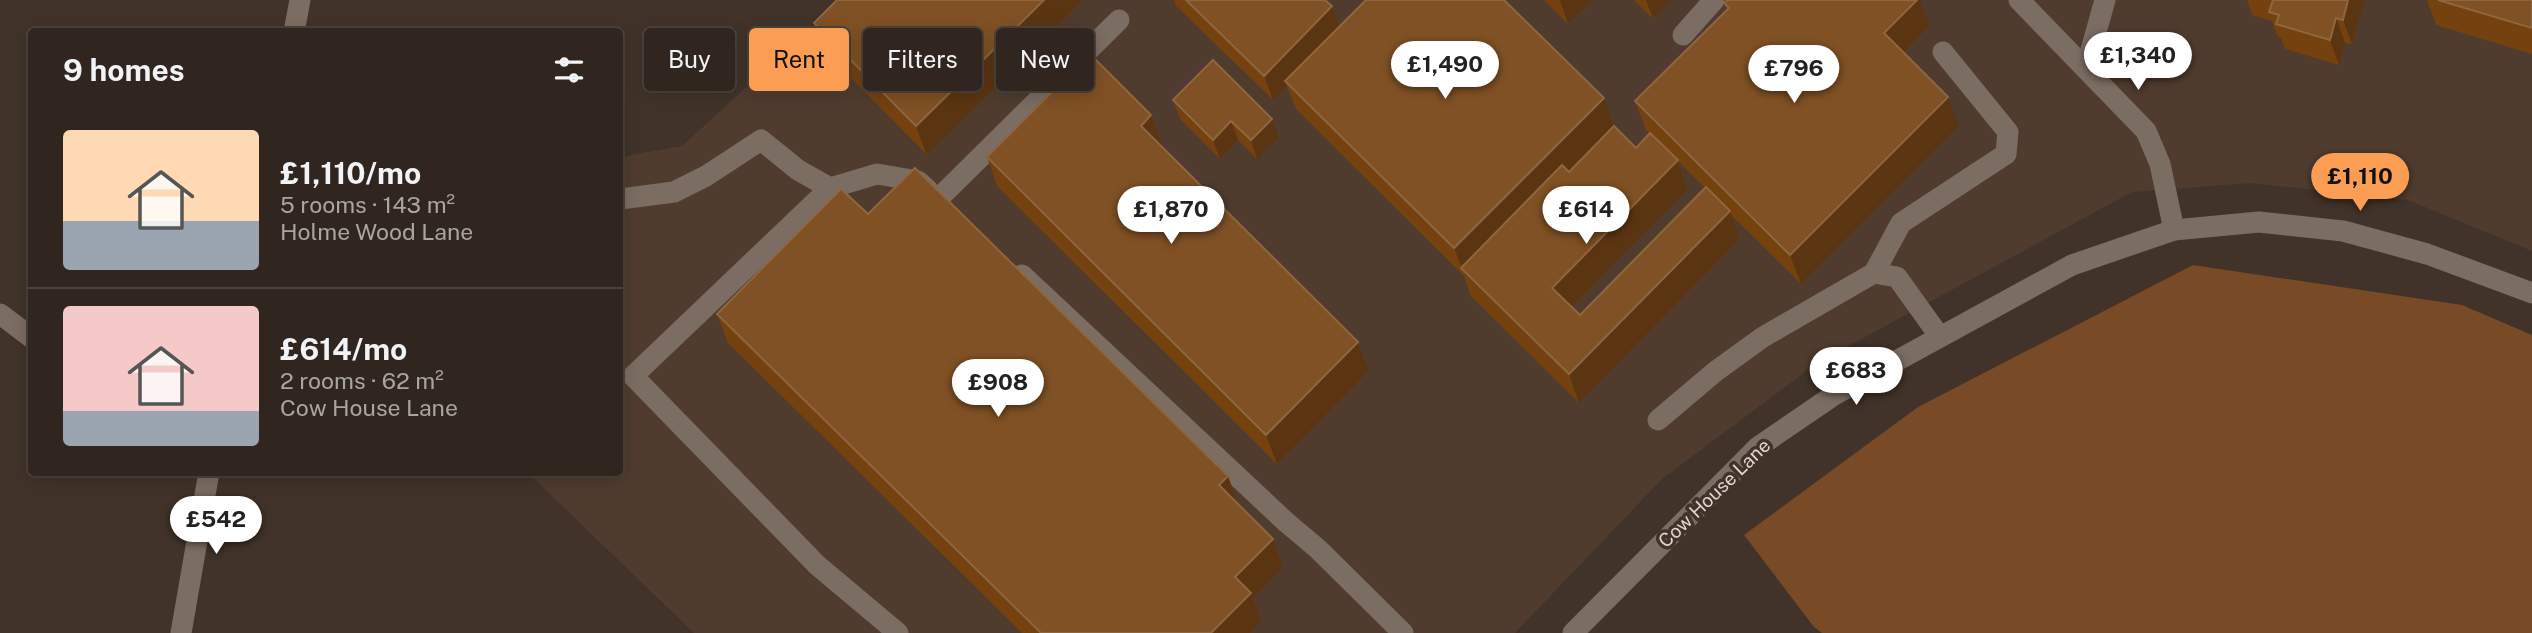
<!DOCTYPE html>
<meta charset="utf-8">
<style>
:root{--surface:#31261f;--page:#392e28;--text:#f1f3f6;--muted:#a8a5a4;--line:#4c433d;--accent:#fc9d54}
body{margin:0;font-family:"Public Sans",sans-serif;background:var(--page);color:var(--text);height:100vh;display:flex;flex-direction:column;font-size:26px;white-space:nowrap}
*{box-sizing:border-box;margin:0}
p{font-size:23px;color:var(--muted)}
.icon{flex:none;width:38px;height:38px;fill:none;stroke:currentColor;stroke-width:2;stroke-linecap:round;stroke-linejoin:round}
.map{position:relative;flex:1;overflow:hidden}
.side{position:absolute;left:28px;top:28px;width:595px;height:448px;display:flex;flex-direction:column;background:var(--surface);border-radius:7px;box-shadow:0 4px 18px #0003,0 0 0 2px var(--line)}
.side>*{flex:none}
.guide{position:absolute;left:644px;top:28px;width:665px;height:63px;display:flex;gap:14px}
.price{position:absolute;translate:-50% -60px;padding:0 16px;border-radius:24px;background:#fff;color:#222;font-size:23px;line-height:46px;filter:drop-shadow(0 2px 4px #0008)}
.price::after{content:'';position:absolute;left:50%;top:42px;width:21px;height:16px;margin-left:-10px;background:inherit;clip-path:polygon(0 0,100% 0,50% 100%)}
.price.on{background:var(--accent);color:#111}
ul{padding:0;list-style:none}
li{display:flex;align-items:center;gap:21px;height:175px;padding:0 35px}
li+li{border-top:2px solid var(--line)}
li span{display:grid;place-items:center;flex:none;width:196px;height:140px;border-radius:7px;color:#555}
li>.icon{margin-inline-start:auto}
span .icon{width:84px;height:84px;fill:#fffc;stroke-width:1}
li b{font-size:30px}
h2{display:flex;justify-content:space-between;align-items:center;height:84px;padding:0 35px;font-size:30px}
.tag{padding:0 24px;border-radius:7px;background:var(--surface);box-shadow:0 4px 18px #0003,0 0 0 2px var(--line);font-size:24px;line-height:63px}
.tag.on{background:var(--accent);color:#111}
.map>svg:first-child{display:block}
</style>
<div class="map">
<svg width="2532" height="633" viewBox="0 0 2532 633">
<rect width="100%" height="100%" fill="#413329"/>
<!-- built -->
<polygon fill="#503c2f" points="841,0 2532,0 2532,251 2408,200 2250,183 2132,192 1817,363 1662,479 1515,633 694,633 528,473 620,472 620,157 682,146"/>
<!-- green -->
<polygon fill="#784a26" points="2193,265 2462,305 2532,335 2532,633 1822,633 1814,627 1744,535 1918,407"/>
<g fill="none" stroke-linecap="round" stroke-linejoin="round">
<!-- service -->
<g stroke="#7c6d62" stroke-width="21">
<polyline points="1683,35 1714,0"/>
<polyline points="2086,68 2105,0"/>
<polyline points="620,199 674,192 706,176 761,140 798,170 830,188"/>
<polyline points="938,199 1119,20"/>
<polyline points="1874,273 1901,223 2006,154 2008,132 1943,52"/>
<polyline points="1022,275 1286,522 1318,549 1403,633"/>
<polyline points="1658,420 1716,371 1763,337 1874,273 1897,277 1940,337"/>
<polyline points="898,633 817,565 633,376 830,188 877,174 918,181 928,190"/>
</g>
<!-- minor -->
<g stroke="#7c6d62" stroke-width="21">
<polyline points="2019,0 2146,131 2160,164 2174,230"/>
<polyline points="294,32 300,0"/>
<polyline points="0,314 32,338"/>
<polyline points="181,633 209,472"/>
<polyline points="1573,633 1758,447 1834,395 2072,265 2174,230 2259,222 2343,231 2427,254 2532,293"/>
</g>
</g>
<!-- wall -->
<g fill="#74410f" fill-rule="evenodd">
<polygon points="1083,0 927,155 824,51 814,23"/>
<path d="M1174 0H1325L1339 27 1614 126 1636 148 1650 134 1646 130 1635 101 1727 9 1724 3 1930 26 1903 53 1959 126 1801 284 1731 215 1740 239 1579 403 1471 296 1464 276 1296 109 1287 86 1273 100 1176 6ZM1679 162 1705 188 1580 315 1572 307 1688 189Z"/>
<polygon points="1544,0 1593,0 1568,24"/>
<polygon points="1634,0 1672,0 1653,19"/>
<polygon points="2247,0 2365,0 2352,44 2345,43 2339,65 2285,49 2281,38 2278,37 2272,21 2252,15"/>
<polygon points="2427,0 2532,0 2532,54 2436,25"/>
<polygon points="1173,100 1279,138 1257,159 1238,140 1220,159 1180,119"/>
<polygon points="1151,115 1162,144 1160,145 1358,342 1369,371 1277,464 997,186 987,157"/>
<polygon points="868,214 1228,476 1238,505 1273,539 1283,567 1253,598 1261,621 1249,633 1022,633 728,343 717,314"/>
</g>
<!-- shaded-wall -->
<g fill="#5b3511">
<polygon points="1044,0 1083,0 927,155 916,126"/>
<polygon points="1560,0 1593,0 1568,24"/>
<polygon points="1646,0 1672,0 1653,19"/>
<polygon points="1917,0 1920,0 1930,26 1894,62 1884,33"/>
<polygon points="2348,0 2365,0 2352,44 2343,20"/>
<polygon points="1332,6 1341,31 1285,81 1287,86 1273,100 1264,76"/>
<polygon points="2336,18 2345,43 2339,65 2330,40"/>
<polygon points="1948,97 1959,126 1801,284 1790,255"/>
<polygon points="1604,98 1614,127 1467,274 1462,268 1454,248"/>
<polygon points="1151,115 1162,144 1151,154 1141,126"/>
<polygon points="1272,119 1279,138 1257,159 1251,140"/>
<polygon points="1231,121 1238,140 1220,159 1213,140"/>
<polygon points="1678,160 1688,189 1563,316 1552,288"/>
<polygon points="1730,211 1740,239 1579,403 1569,374"/>
<polygon points="1358,342 1369,371 1277,464 1266,435"/>
<polygon points="1228,476 1238,505 1219,485"/>
<polygon points="1273,539 1283,567 1253,598 1261,621 1249,633 1211,633 1235,577"/>
</g>
<!-- building -->
<g fill="#805124" stroke="#8e663f" stroke-width="2">
<polygon points="837,0 1044,0 916,126 814,23"/>
<polygon points="1186,0 1325,0 1332,6 1264,76"/>
<polygon points="1366,0 1504,0 1604,98 1454,248 1285,81"/>
<polygon points="1728,0 1917,0 1884,33 1948,97 1790,255 1635,101 1729,8 1724,3"/>
<polygon points="2273,0 2348,0 2343,20 2336,18 2330,40 2276,24 2279,15 2269,12"/>
<polygon points="2438,0 2532,0 2532,28"/>
<polygon points="1090,54 1151,115 1141,126 1358,342 1266,435 987,157"/>
<polygon points="1213,60 1272,119 1251,140 1231,121 1213,140 1173,100"/>
<polygon points="1614,126 1636,148 1650,133 1678,160 1552,288 1580,315 1706,187 1730,211 1569,374 1461,268 1562,165 1569,172"/>
<polygon points="915,168 1228,476 1219,485 1273,539 1235,577 1251,593 1211,633 1041,633 717,314 841,189 868,214"/>
</g>
<g text-anchor="middle" stroke-width="7" stroke-linejoin="round" paint-order="stroke">
<!-- street labels -->
<g font-size="19" fill="#dfd6d0" stroke="#413329">
<text transform="translate(1714 493) rotate(-44)" y="7">Cow House Lane</text>
</g>
</g>
</svg>
<b class="price" style="left:2138px;top:92px">£1,340</b>
<b class="price" style="left:1445px;top:101px">£1,490</b>
<b class="price" style="left:1794px;top:105px">£796</b>
<b class="price on" style="left:2360px;top:213px">£1,110</b>
<b class="price" style="left:1171px;top:246px">£1,870</b>
<b class="price" style="left:1586px;top:246px">£614</b>
<b class="price" style="left:1856px;top:407px">£683</b>
<b class="price" style="left:998px;top:419px">£908</b>
<b class="price" style="left:216px;top:556px">£542</b>
<div class="guide">
<a class="tag">Buy</a>
<a class="tag on">Rent</a>
<a class="tag">Filters</a>
<a class="tag">New</a>
</div>
<section class="side">
<h2>9 homes<svg class="icon" aria-label="filters" viewBox="0 0 24 24"><path d="M4 7h16M4 17h16"/><circle cx="9" cy="7" r="2"/><circle cx="15" cy="17" r="2"/></svg></h2>
<ul>
<li><span style="background:linear-gradient(#ffd9b3 65%,#9aa5b1 0)"><svg class="icon" aria-label="home" viewBox="0 0 24 24"><path d="M3 11l9-7 9 7M6 9v11h12V9"/></svg></span><div><b>£1,110/mo</b><p>5 rooms · 143 m²</p><p>Holme Wood Lane</p></div></li>
<li><span style="background:linear-gradient(#f6c9c9 75%,#9aa5b1 0)"><svg class="icon" aria-label="home" viewBox="0 0 24 24"><path d="M3 11l9-7 9 7M6 9v11h12V9"/></svg></span><div><b>£614/mo</b><p>2 rooms · 62 m²</p><p>Cow House Lane</p></div></li>
</ul>
</section>
</div>
